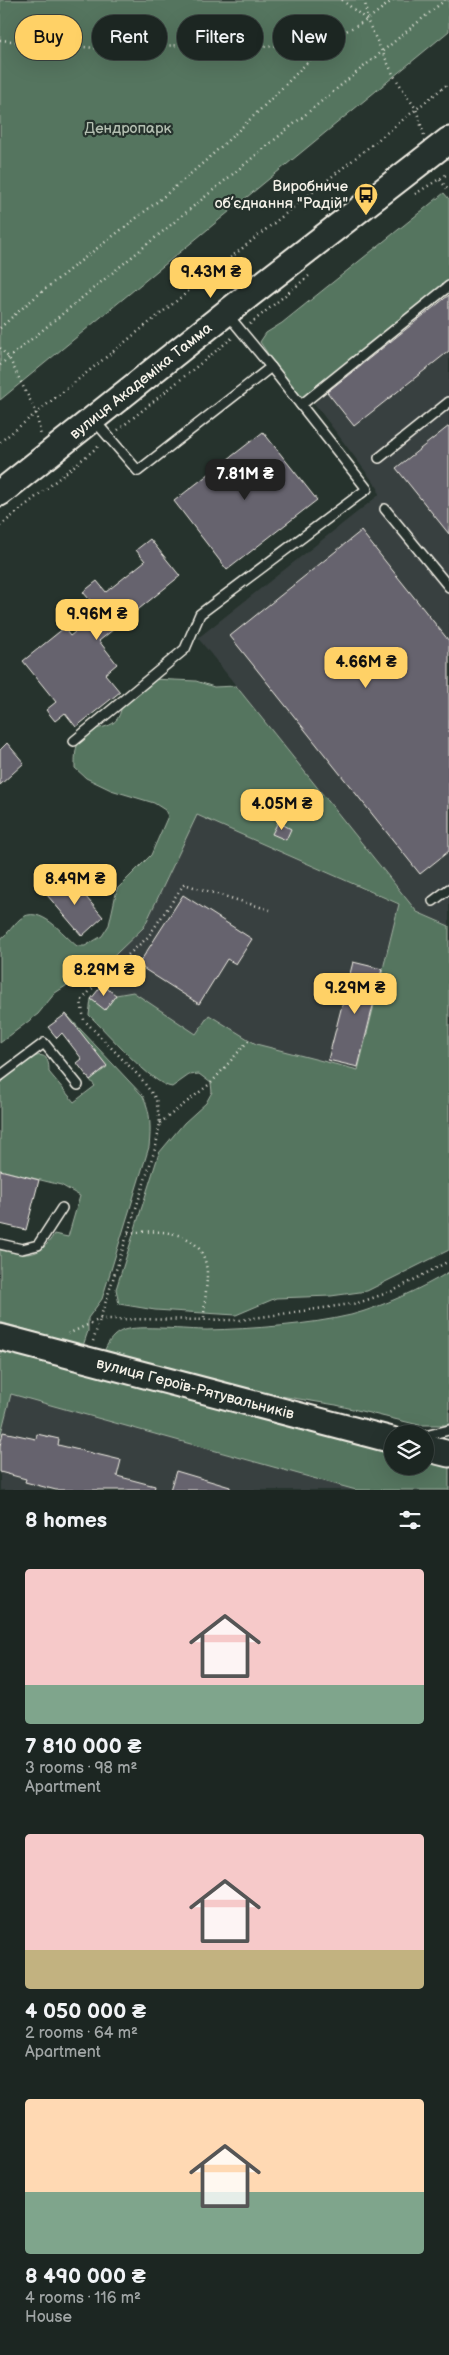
<!DOCTYPE html>
<meta charset="utf-8">
<style>
:root{--surface:#1c2622;--page:#29322f;--text:#f1f3f6;--muted:#a0a5a5;--line:#3a4340;--accent:#ffd166}
body{margin:0;font-family:"Balsamiq Sans",sans-serif;background:var(--page);color:var(--text);height:100vh;display:flex;flex-direction:column;font-size:19px;white-space:nowrap}
*{box-sizing:border-box;margin:0}
p{font-size:16px;color:var(--muted)}
.icon{flex:none;width:28px;height:28px;fill:none;stroke:currentColor;stroke-width:2;stroke-linecap:round;stroke-linejoin:round}
.map{position:relative;height:1490px;overflow:hidden}
.sheet{display:flex;flex-direction:column;background:var(--surface);flex:1}
.sheet>*{flex:none}
.hud{position:absolute;left:15px;top:15px;width:420px;height:45px;display:flex;gap:10px}
.tools{position:absolute;left:384px;top:1425px;display:grid;gap:10px}
.tools a{display:grid;place-items:center;width:50px;height:50px;border-radius:50%;background:var(--surface);box-shadow:0 5px 20px #0002,0 0 0 1px var(--line);font-size:25px}
.price{position:absolute;translate:-50% -42px;padding:0 11px;border-radius:10px;background:var(--accent);color:#111;font-size:16px;line-height:32px;filter:drop-shadow(0 1px 2px #0008)}
.price::after{content:'';position:absolute;left:50%;top:30px;width:15px;height:11px;margin-left:-8px;background:inherit;clip-path:polygon(0 0,100% 0,50% 100%)}
.price.active{background:#222;color:#fff}
ul{padding:0;list-style:none}
li{display:grid;align-content:center;gap:10px;height:265px;padding:0 25px}
li span{display:grid;place-items:center;height:155px;border-radius:5px;color:#555}
li>.icon{margin-inline-start:auto}
span .icon{width:90px;height:90px;fill:#fffc;stroke-width:1}
li b{font-size:21px}
h2{display:flex;justify-content:space-between;align-items:center;height:60px;padding:0 25px;font-size:21px}
.chip{padding:0 18px;border-radius:22px;background:var(--surface);box-shadow:0 5px 20px #0002,0 0 0 1px var(--line);font-size:18px;line-height:45px}
.chip.active{background:var(--accent);color:#111}
.map>svg:first-child{display:block}
</style>
<div class="map">
<svg width="449" height="1490" viewBox="0 0 449 1490">
<rect width="100%" height="100%" fill="#26332d"/>
<filter id="ink" filterUnits="userSpaceOnUse"><feTurbulence type="fractalNoise" baseFrequency=".02" numOctaves="2"/><feDisplacementMap in="SourceGraphic" scale="10" xChannelSelector="R" yChannelSelector="G"/><feConvolveMatrix kernelMatrix="1 2 1 2 8 2 1 2 1" color-interpolation-filters="sRGB"/></filter>
<g filter="url(#ink)">
<!-- built -->
<g fill="#394140">
<polygon points="449,295 449,926 417,912 198,638 379,495 378,488 314,403"/>
<polygon points="197,815 399,905 358,1070 256,1044 209,1015 196,1034 133,992 116,995 92,977 144,927"/>
<polygon points="11,1394 356,1490 0,1490 0,1437"/>
</g>
<!-- green -->
<g fill="#54755f" stroke="#a4b3a4">
<polygon points="0,0 449,0 449,31 0,400"/>
<polygon points="444,193 449,199 449,280 427,301 416,306 365,346 362,353 302,398 278,369 260,342 266,333 282,323"/>
<path d="M152 679 196 681 214 687 236 686 417 912 449 926V1250L367 1291 331 1296 276 1298 236 1315 155 1310 119 1304 116 1289 159 1153 184 1123 206 1103 212 1092 211 1083 199 1074 189 1075 172 1087C152 1085 106 1031 89 1015L91 999 105 1009 116 995 133 992 196 1034 209 1015 256 1044 358 1070 399 904 197 815 144 927 92 977 75 980 55 993 38 1014 0 1043V939C9 933 12 926 20 919 40 903 63 935 77 946H85L102 936 109 925 117 889 151 855 168 816 165 810 154 803 111 790 86 778 75 768C75 760 75 750 78 743 90 718 118 739 122 704Z"/>
<path d="M66 1014 143 1096C151 1113 151 1128 149 1147L102 1299 88 1318V1331L83 1346 0 1322V1250C25 1255 39 1260 54 1234L68 1237 80 1196 61 1185 0 1170V1084C10 1074 50 1033 49 1072L74 1102 95 1086 90 1080 107 1067Z"/>
<path d="M449 1272V1424L445 1425H419L336 1405 262 1393 104 1352C108 1342 113 1334 124 1330 139 1325 188 1330 207 1330 252 1329 309 1325 351 1315 382 1307 422 1288 449 1272Z"/>
<polygon points="0,1351 392,1453 392,1466 425,1466 425,1461 449,1468 449,1490 356,1490 11,1394 0,1437"/>
</g>
<!-- building -->
<g fill="#66636e" stroke="#f4f1e8">
<polygon points="449,295 449,351 354,426 327,392"/>
<polygon points="449,426 449,534 396,468"/>
<polygon points="263,432 317,500 227,570 174,501"/>
<polygon points="361,531 449,641 449,851 420,874 230,636"/>
<polygon points="150,539 180,576 99,641 117,664 105,674 120,692 76,727 65,713 55,721 46,710 56,702 23,661 64,628 70,636 100,612 83,592 97,581 106,592 145,561 136,550"/>
<polygon points="7,743 24,763 0,785 0,750"/>
<polygon points="278,822 291,829 286,840 272,834"/>
<polygon points="69,877 103,917 82,936 47,895"/>
<polygon points="183,895 252,939 236,964 227,959 199,1004 138,965"/>
<polygon points="353,962 382,969 358,1067 328,1060"/>
<polygon points="102,985 116,995 105,1010 91,999"/>
<polygon points="66,1014 107,1066 90,1080 77,1063 82,1059 62,1033 57,1038 48,1027"/>
<polygon points="0,1170 39,1180 26,1230 0,1224"/>
<polygon points="3,1432 36,1439 37,1434 59,1439 58,1445 121,1460 117,1476 155,1486 154,1490 56,1490 25,1482 26,1479 0,1472 0,1446"/>
<polygon points="176,1471 230,1487 230,1490 170,1490"/>
</g>
<g fill="none" stroke-linecap="round" stroke-linejoin="round">
<defs>
<g id="lane">
<polyline points="301,405 449,286"/>
<polyline points="94,420 138,471 271,367 228,315"/>
<polyline points="379,458 449,402"/>
<polyline points="385,509 449,587"/>
<polyline points="74,741 185,649 200,614 367,489 271,367"/>
<polyline points="433,901 449,889"/>
<polyline points="0,1076 44,1043 78,1085"/>
<polyline points="0,1244 22,1249 38,1245 62,1208"/>
<polyline points="425,1436 449,1430"/>
</g>
<g id="secondary">
<path id="s1" d="M0 493 226 313 449 140"/>
<path id="s2" d="M0 1337 392 1440"/>
<polyline points="425,1448 449,1454"/>
</g>
</defs>
<!-- lane casing -->
<use href="#lane" stroke="#f4f1e8" stroke-width="12"/>
<!-- secondary casing -->
<use href="#secondary" stroke="#f4f1e8" stroke-width="29"/>
<!-- path -->
<g stroke="#f4f1e8" stroke-width="2.5" stroke-dasharray="1 4" stroke-linecap="butt">
<polyline points="342,0 367,20 394,76 416,109 424,135"/>
<polyline points="365,0 367,20"/>
<polyline points="0,40 96,48 186,45 263,47 297,44 329,40 367,20 393,0"/>
<polyline points="440,180 449,191"/>
<polyline points="415,194 449,173"/>
<polyline points="250,324 310,275"/>
<path d="M0 328C53 279 113 238 169 192 226 145 278 93 329 40"/>
<polyline points="0,348 9,358 36,412 41,436"/>
<polyline points="0,365 445,0"/>
<polyline points="118,430 232,338"/>
<polyline points="0,442 449,83"/>
<polyline points="0,526 100,445"/>
<polyline points="160,1123 211,1083 249,1040"/>
<path d="M128 1233C161 1229 205 1230 207 1273 207 1288 204 1304 204 1320"/>
<polyline points="68,1334 100,1319 240,1320 358,1303 393,1291 449,1261"/>
<polyline points="93,1341 156,1146 160,1123 156,1099 140,1077 84,1020 81,1001 98,982 148,937 184,884 270,910"/>
</g>
<!-- lane -->
<use href="#lane" stroke="#26332d" stroke-width="9"/>
<!-- secondary -->
<use href="#secondary" stroke="#26332d" stroke-width="25"/>
</g>
</g>
<!-- icons -->
<defs>
<symbol id="bus-pin" viewBox="-11 -11 22 30"><path d="M0 17L-7.5 6A9.5 9.5 0 1 1 7.5 6Z" fill="#ffd166" stroke="#26332d"/><path d="M-5-6H5V4H4V6H2V4H-2V6H-4V4H-5ZM-3.5-4V0h7V-4ZM-3.5 1.2v1.5H-2V1.2ZM2 1.2v1.5H3.5V1.2Z" fill="#111"/></symbol>
</defs>
<g fill-rule="evenodd">
<use href="#bus-pin" x="352" y="181" width="28" height="38"/>
</g>
<g text-anchor="middle" stroke-width="4.5" stroke-linejoin="round" paint-order="stroke">
<!-- park labels -->
<g font-size="15" fill="#b4bfb1" stroke="#26332d">
<text x="128" y="133">Дендропарк</text>
</g>
<!-- poi labels -->
<g font-size="15" fill="#f4f1e8" stroke="#26332d" text-anchor="end">
<text x="348" y="191">Виробниче<tspan x="348" dy="17">об’єднання "Радій"</tspan></text>
</g>
<!-- street labels -->
<g font-size="15" fill="#f4f1e8" stroke="#26332d">
<text dy="5" stroke="none"><textPath href="#s1" startOffset="180">вулиця Академіка Тамма</textPath></text>
<text dy="5" stroke="none"><textPath href="#s2" startOffset="202">вулиця Героїв-Рятувальників</textPath></text>
</g>
</g>
</svg>
<div class="tools">
<a><svg class="icon" aria-label="layers" viewBox="0 0 24 24"><path d="M12 4l9 5-9 5-9-5zM3 14l9 5 9-5"/></svg></a>
</div>
<b class="price" style="left:211px;top:299px">9.43M ₴</b>
<b class="price active" style="left:245px;top:501px">7.81M ₴</b>
<b class="price" style="left:97px;top:641px">9.96M ₴</b>
<b class="price" style="left:366px;top:689px">4.66M ₴</b>
<b class="price" style="left:282px;top:831px">4.05M ₴</b>
<b class="price" style="left:75px;top:906px">8.49M ₴</b>
<b class="price" style="left:104px;top:997px">8.29M ₴</b>
<b class="price" style="left:355px;top:1015px">9.29M ₴</b>
<div class="hud">
<a class="chip active">Buy</a>
<a class="chip">Rent</a>
<a class="chip">Filters</a>
<a class="chip">New</a>
</div>
</div>
<section class="sheet">
<h2>8 homes<svg class="icon" aria-label="filters" viewBox="0 0 24 24"><path d="M4 7h16M4 17h16"/><circle cx="9" cy="7" r="2"/><circle cx="15" cy="17" r="2"/></svg></h2>
<ul>
<li><span style="background:linear-gradient(#f6c9c9 75%,#7fa58c 0)"><svg class="icon" aria-label="home" viewBox="0 0 24 24"><path d="M3 11l9-7 9 7M6 9v11h12V9"/></svg></span><div><b>7 810 000 ₴</b><p>3 rooms · 98 m²</p><p>Apartment</p></div></li>
<li><span style="background:linear-gradient(#f6c9c9 75%,#c2b280 0)"><svg class="icon" aria-label="home" viewBox="0 0 24 24"><path d="M3 11l9-7 9 7M6 9v11h12V9"/></svg></span><div><b>4 050 000 ₴</b><p>2 rooms · 64 m²</p><p>Apartment</p></div></li>
<li><span style="background:linear-gradient(#ffd9b3 60%,#7fa58c 0)"><svg class="icon" aria-label="home" viewBox="0 0 24 24"><path d="M3 11l9-7 9 7M6 9v11h12V9"/></svg></span><div><b>8 490 000 ₴</b><p>4 rooms · 116 m²</p><p>House</p></div></li>
</ul>
</section>
